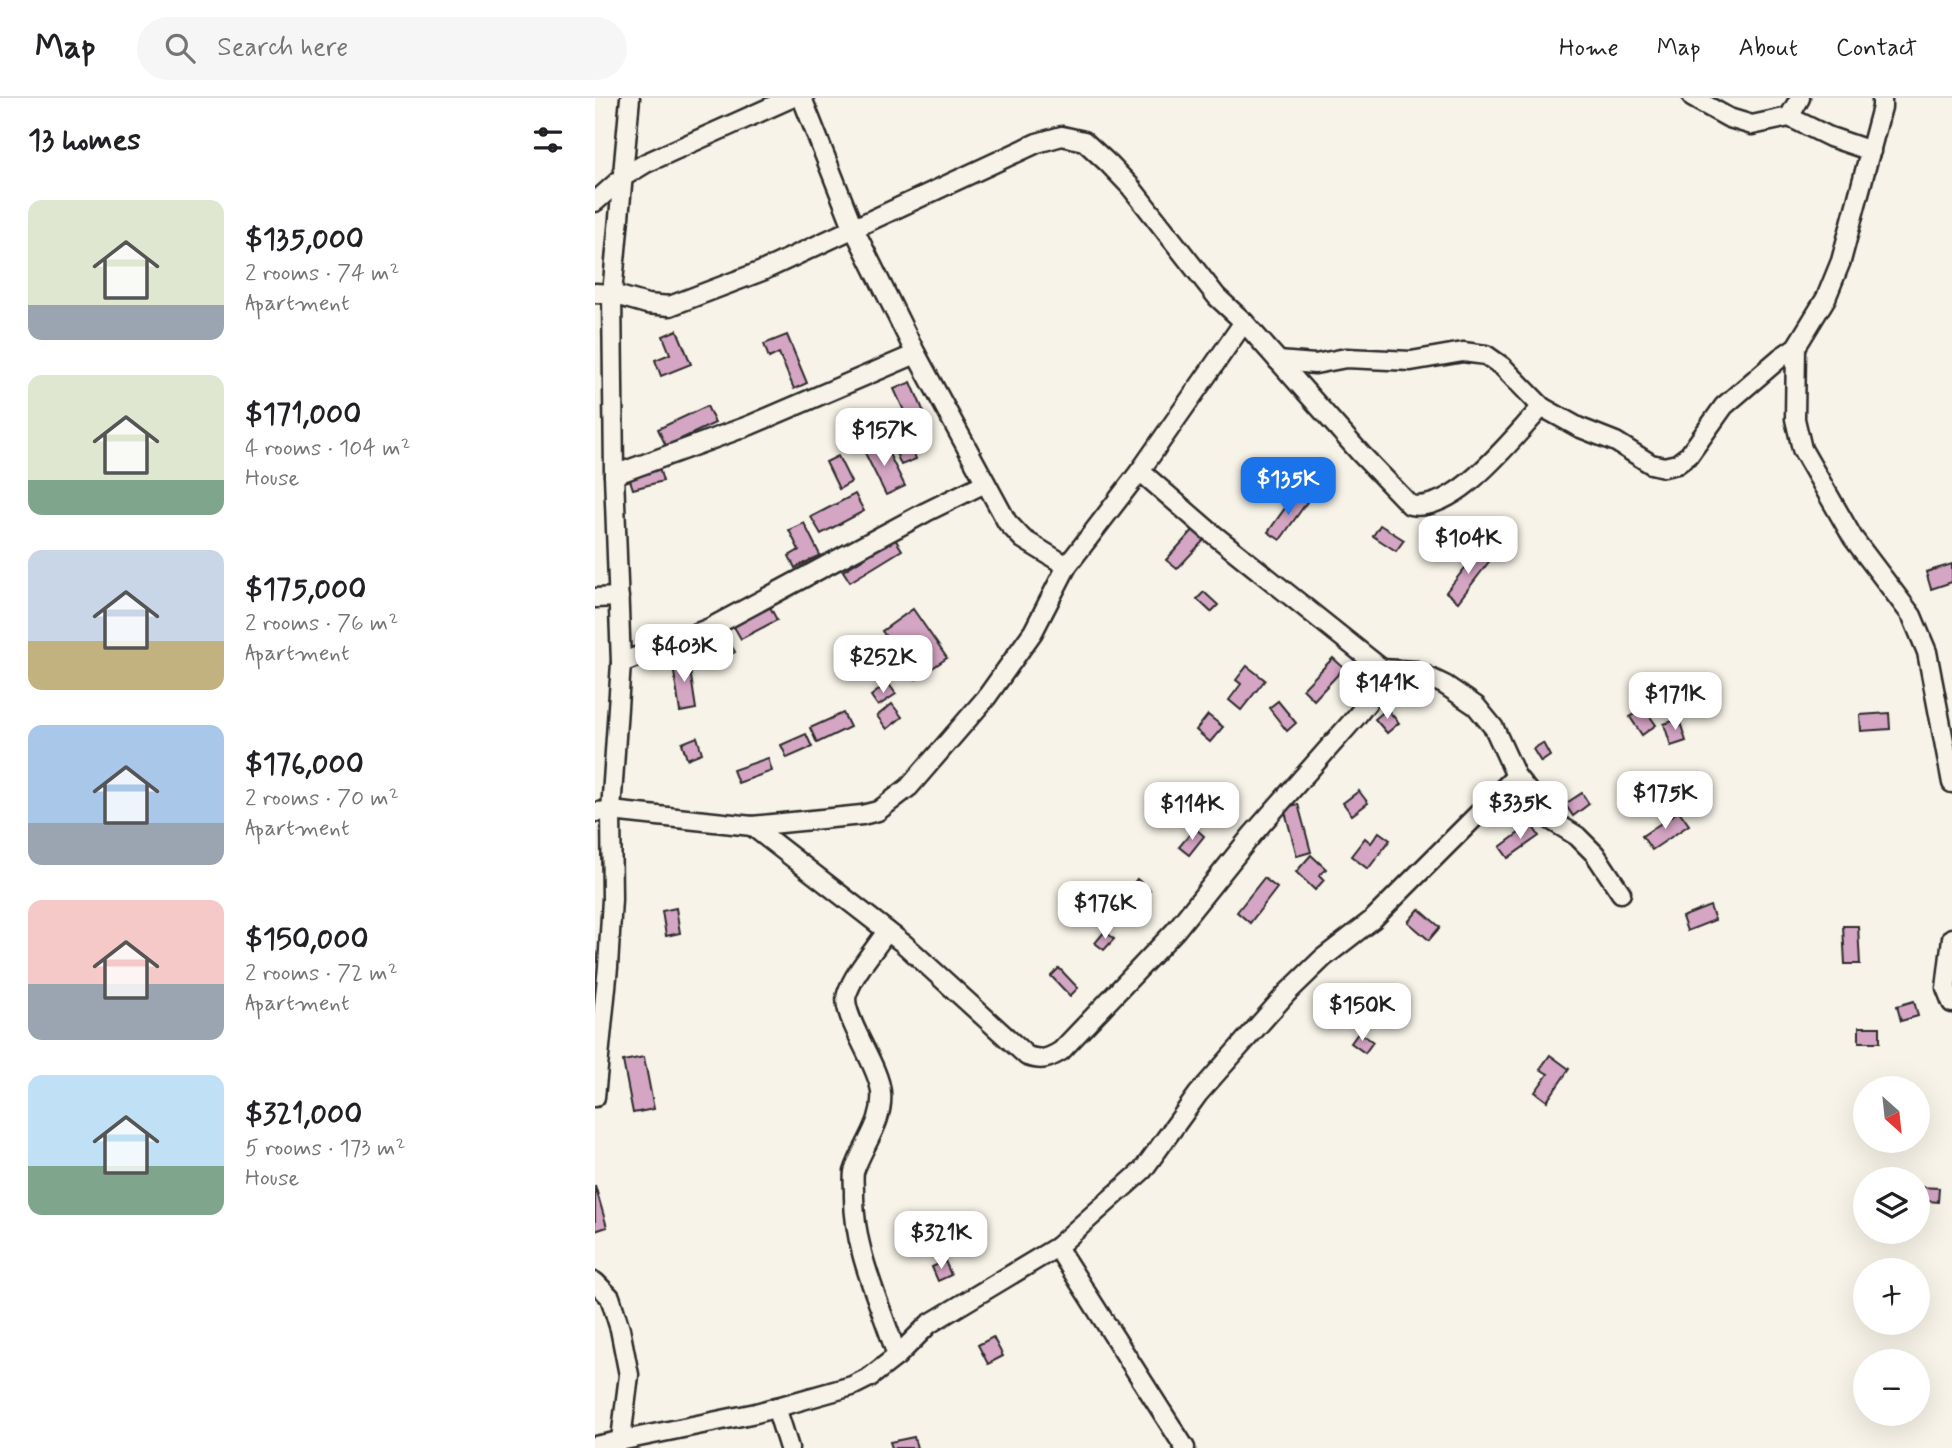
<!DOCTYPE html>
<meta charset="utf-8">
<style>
:root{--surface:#fff;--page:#f6f6f6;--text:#202124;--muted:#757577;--line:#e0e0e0;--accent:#1a73e8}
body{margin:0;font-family:Mynerve,sans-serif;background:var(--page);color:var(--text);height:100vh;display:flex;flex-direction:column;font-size:26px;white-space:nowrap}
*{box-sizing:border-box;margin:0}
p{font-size:23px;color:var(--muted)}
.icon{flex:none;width:38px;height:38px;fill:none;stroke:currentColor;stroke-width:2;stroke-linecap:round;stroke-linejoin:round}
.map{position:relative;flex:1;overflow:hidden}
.details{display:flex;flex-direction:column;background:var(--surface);width:595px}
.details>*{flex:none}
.needle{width:46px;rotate:153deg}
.tools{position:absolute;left:1258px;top:978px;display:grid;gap:14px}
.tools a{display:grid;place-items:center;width:77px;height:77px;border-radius:50%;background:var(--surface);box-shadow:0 7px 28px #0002;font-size:35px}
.price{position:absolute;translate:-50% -60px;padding:0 16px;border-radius:14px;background:#fff;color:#222;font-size:23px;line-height:46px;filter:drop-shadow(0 2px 4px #0008)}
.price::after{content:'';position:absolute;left:50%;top:42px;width:21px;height:16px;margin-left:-10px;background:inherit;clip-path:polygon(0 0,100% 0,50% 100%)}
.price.current{background:var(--accent);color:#fff}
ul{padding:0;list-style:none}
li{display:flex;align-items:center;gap:21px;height:175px;padding:0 28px}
li span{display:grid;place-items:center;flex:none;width:196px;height:140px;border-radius:14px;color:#555}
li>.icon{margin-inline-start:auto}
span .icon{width:84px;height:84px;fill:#fffc;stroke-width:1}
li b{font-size:30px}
h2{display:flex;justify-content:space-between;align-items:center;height:84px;padding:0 28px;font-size:30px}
header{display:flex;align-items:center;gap:42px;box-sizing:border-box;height:98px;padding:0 35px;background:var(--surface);border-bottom:2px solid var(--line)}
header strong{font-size:33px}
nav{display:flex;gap:38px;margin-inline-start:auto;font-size:24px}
.search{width:490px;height:63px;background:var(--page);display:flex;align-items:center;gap:18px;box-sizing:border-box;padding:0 24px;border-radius:38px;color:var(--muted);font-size:26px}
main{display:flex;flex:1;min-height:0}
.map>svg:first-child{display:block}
</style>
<header>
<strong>Map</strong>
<div class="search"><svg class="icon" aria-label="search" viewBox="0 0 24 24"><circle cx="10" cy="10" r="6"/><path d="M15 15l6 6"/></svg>Search here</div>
<nav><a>Home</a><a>Map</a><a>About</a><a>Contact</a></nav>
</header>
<main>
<section class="details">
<h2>13 homes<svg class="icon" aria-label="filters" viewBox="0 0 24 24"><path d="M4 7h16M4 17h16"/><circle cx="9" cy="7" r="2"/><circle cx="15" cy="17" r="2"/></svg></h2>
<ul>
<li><span style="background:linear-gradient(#dfe7d0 75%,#9aa5b1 0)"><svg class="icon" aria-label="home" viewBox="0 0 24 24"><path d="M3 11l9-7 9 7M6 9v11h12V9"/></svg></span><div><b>$135,000</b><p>2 rooms · 74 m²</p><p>Apartment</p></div></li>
<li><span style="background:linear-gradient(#dfe7d0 75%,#7fa58c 0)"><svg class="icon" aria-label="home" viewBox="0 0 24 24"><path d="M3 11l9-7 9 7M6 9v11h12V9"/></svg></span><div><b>$171,000</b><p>4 rooms · 104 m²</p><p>House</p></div></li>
<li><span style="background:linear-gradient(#c9d6e8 65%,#c2b280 0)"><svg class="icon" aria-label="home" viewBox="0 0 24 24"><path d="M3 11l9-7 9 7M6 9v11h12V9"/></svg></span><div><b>$175,000</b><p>2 rooms · 76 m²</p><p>Apartment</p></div></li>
<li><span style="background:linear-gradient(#a9c7e8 70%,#9aa5b1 0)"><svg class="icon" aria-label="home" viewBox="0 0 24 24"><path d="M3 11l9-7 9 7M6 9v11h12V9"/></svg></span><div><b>$176,000</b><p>2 rooms · 70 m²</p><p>Apartment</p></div></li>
<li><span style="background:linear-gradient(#f6c9c9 60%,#9aa5b1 0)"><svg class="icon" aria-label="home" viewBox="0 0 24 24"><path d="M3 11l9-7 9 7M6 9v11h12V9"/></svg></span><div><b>$150,000</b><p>2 rooms · 72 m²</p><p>Apartment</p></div></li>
<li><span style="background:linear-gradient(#bfe0f5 65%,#7fa58c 0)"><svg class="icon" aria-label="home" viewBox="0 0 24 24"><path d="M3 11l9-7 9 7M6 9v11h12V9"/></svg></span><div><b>$321,000</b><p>5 rooms · 173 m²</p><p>House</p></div></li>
</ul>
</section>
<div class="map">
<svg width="1357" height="1350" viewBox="0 0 1357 1350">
<rect width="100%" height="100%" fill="#f7f3e8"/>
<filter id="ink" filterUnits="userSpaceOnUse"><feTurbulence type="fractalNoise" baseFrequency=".0143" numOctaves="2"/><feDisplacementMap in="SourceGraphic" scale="14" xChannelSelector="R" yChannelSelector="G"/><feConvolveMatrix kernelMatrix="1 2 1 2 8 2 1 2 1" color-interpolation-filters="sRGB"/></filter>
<g filter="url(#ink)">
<!-- building -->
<g fill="#d5a5c4" stroke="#2b2b2b" stroke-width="2">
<polygon points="82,232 96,266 66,278 60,262 75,256 68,238"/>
<polygon points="192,237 212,285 199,291 184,255 174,260 169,246"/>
<polygon points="316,284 331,319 315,326 299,291"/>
<polygon points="112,308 120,325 71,348 63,331"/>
<polygon points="287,342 310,388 291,397 268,351"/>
<polygon points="314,342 321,361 306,367 298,348"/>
<polygon points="243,358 256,384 244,391 231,364"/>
<polygon points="64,370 68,383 38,391 34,379"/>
<polygon points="260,396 269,413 226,436 216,419"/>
<polygon points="700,396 712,404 685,442 673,434"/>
<polygon points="209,425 225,457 200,470 194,458 204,452 194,432"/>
<polygon points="785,427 809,442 801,453 778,438"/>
<polygon points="600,430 611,440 582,471 571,462"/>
<polygon points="300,441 307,452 255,484 248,473"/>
<polygon points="884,452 896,461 863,504 851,494"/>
<polygon points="1357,466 1357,484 1336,491 1331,474"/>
<polygon points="609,494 623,507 616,514 602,501"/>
<polygon points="174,507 182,522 146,541 138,527"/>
<polygon points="318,511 352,560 321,581 287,533"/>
<polygon points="127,532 140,554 129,561 123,550 110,558 102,547"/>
<polygon points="93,559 101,611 85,614 77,561"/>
<polygon points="738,560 749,570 719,602 708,591"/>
<polygon points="267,566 271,574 252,581 249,574"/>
<polygon points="652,568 670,582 646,612 634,602 646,586 641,582"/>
<polygon points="293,585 301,596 283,608 276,598"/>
<polygon points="683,603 701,625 692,633 674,610"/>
<polygon points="297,606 307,619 292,631 282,618"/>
<polygon points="1049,610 1061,627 1047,637 1035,619"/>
<polygon points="792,611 804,625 792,635 780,621"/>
<polygon points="248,615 255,629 222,645 215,630"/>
<polygon points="1294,615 1295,631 1266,633 1265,617"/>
<polygon points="613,617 628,629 615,644 601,632"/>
<polygon points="1084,621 1091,643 1076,648 1069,626"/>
<polygon points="211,636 217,649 192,660 186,647"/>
<polygon points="102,639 107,655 92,661 87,645"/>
<polygon points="948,645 955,658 946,664 938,651"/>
<polygon points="173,660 177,673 143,685 138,672"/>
<polygon points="764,693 773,705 757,717 748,705"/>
<polygon points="987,695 994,706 978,718 970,706"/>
<polygon points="703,706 716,754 702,758 689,710"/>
<polygon points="1084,713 1094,727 1057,752 1047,738"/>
<polygon points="936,726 944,738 913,760 905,749"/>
<polygon points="600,730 609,738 594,757 584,749"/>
<polygon points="784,734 795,742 773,771 756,758 770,740 776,745"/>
<polygon points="716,757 731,771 724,777 729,782 720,792 701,774"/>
<polygon points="669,780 682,790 655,825 642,814"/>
<polygon points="542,781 555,792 546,802 534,791"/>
<polygon points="1115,808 1120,822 1092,833 1087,819"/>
<polygon points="81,810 85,835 71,838 67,813"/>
<polygon points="824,811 845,829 834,842 813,824"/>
<polygon points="1248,828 1263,828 1265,866 1250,866"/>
<polygon points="510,833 519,841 509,852 500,845"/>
<polygon points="464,870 483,890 475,898 456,878"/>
<polygon points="767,888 780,898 764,921 750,911"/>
<polygon points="1319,903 1323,918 1306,923 1302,908"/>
<rect x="1264" y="929" width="21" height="15"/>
<polygon points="764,934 778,944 770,955 756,945"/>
<polygon points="955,957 974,971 952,1003 940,994 953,976 945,971"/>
<polygon points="49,959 59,1011 38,1015 28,963"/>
<polygon points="0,1087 12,1129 0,1133"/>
<polygon points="1323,1089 1344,1090 1343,1104 1323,1102"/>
<polygon points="350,1163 356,1177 343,1183 337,1169"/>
<polygon points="398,1239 408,1258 393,1266 383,1247"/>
<polygon points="319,1339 322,1350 297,1350 295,1344"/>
</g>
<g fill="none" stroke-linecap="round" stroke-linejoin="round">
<defs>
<g id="minor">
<polyline points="207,0 258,129 321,256"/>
<polyline points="1098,0 1134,20 1157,27 1194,19 1235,39 1276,53"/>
<polyline points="1194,19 1205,0"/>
<polyline points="0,104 28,79 51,65 196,0"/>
<path d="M0 195 17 196 52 206 75 208 167 173 442 45 467 38 489 43 514 66 535 88 622 199 649 224 766 356 815 407C861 416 918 339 947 309"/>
<polyline points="1201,249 1200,321 1207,351 1258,440 1317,518 1332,554 1357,685"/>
<polyline points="683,263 720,266 751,260 816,263 868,254 891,257 908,269 947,309 983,329 1021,344 1056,366 1069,369 1082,366 1094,357 1129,308 1185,260 1201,249 1231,200 1246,163 1287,9 1287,0"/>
<polyline points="545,373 613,432 787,571"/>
<polyline points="19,377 153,328 321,256 412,424 428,441 472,468"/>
<polyline points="0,500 24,499"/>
<polyline points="26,565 115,530 331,414 390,385"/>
<polyline points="0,714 16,713 157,728 267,717 283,713 314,689 391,600 438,534 472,468 545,373 649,224"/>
<path d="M157 728 309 846 432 958C447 963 453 961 466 953L580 833 657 737 761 619 772 605 787 571 821 573 850 587 881 608 899 630 921 678 956 722 982 738 1000 756 1026 795"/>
<path d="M292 833C279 853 260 873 252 896 245 916 284 967 286 994 289 1025 268 1046 259 1074 258 1080 259 1088 259 1095 258 1153 285 1204 302 1258"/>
<polyline points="1357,840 1351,890 1357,905"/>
<polyline points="0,999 13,869 17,801 16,713 26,565 19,377 17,196 35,0"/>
<polyline points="462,1149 590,1350"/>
<polyline points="0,1184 15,1199 25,1231 34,1277 26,1341"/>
<polyline points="181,1309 194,1350"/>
<polyline points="0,1348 161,1315 257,1288 275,1279 302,1258 334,1226 462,1149 548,1072 603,996 692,895 728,860 777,822 921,678"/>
</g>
</defs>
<!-- minor casing -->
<use href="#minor" stroke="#2b2b2b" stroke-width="23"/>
<!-- minor -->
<use href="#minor" stroke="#f7f3e8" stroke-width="18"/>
</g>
</g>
</svg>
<div class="tools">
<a><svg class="needle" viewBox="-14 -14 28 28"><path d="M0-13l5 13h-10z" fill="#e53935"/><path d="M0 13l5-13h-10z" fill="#757577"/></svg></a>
<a><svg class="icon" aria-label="layers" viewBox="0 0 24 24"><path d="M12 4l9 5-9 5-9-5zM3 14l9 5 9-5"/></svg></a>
<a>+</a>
<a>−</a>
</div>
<b class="price" style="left:289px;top:370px">$157K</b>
<b class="price current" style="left:693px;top:419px">$135K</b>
<b class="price" style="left:873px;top:478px">$104K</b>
<b class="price" style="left:89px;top:586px">$403K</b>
<b class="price" style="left:288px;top:597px">$252K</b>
<b class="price" style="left:792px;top:623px">$141K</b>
<b class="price" style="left:1080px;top:634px">$171K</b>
<b class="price" style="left:1070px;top:733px">$175K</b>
<b class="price" style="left:925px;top:743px">$335K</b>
<b class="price" style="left:597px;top:744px">$114K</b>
<b class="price" style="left:510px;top:843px">$176K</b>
<b class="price" style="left:767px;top:945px">$150K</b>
<b class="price" style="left:346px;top:1173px">$321K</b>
</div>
</main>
